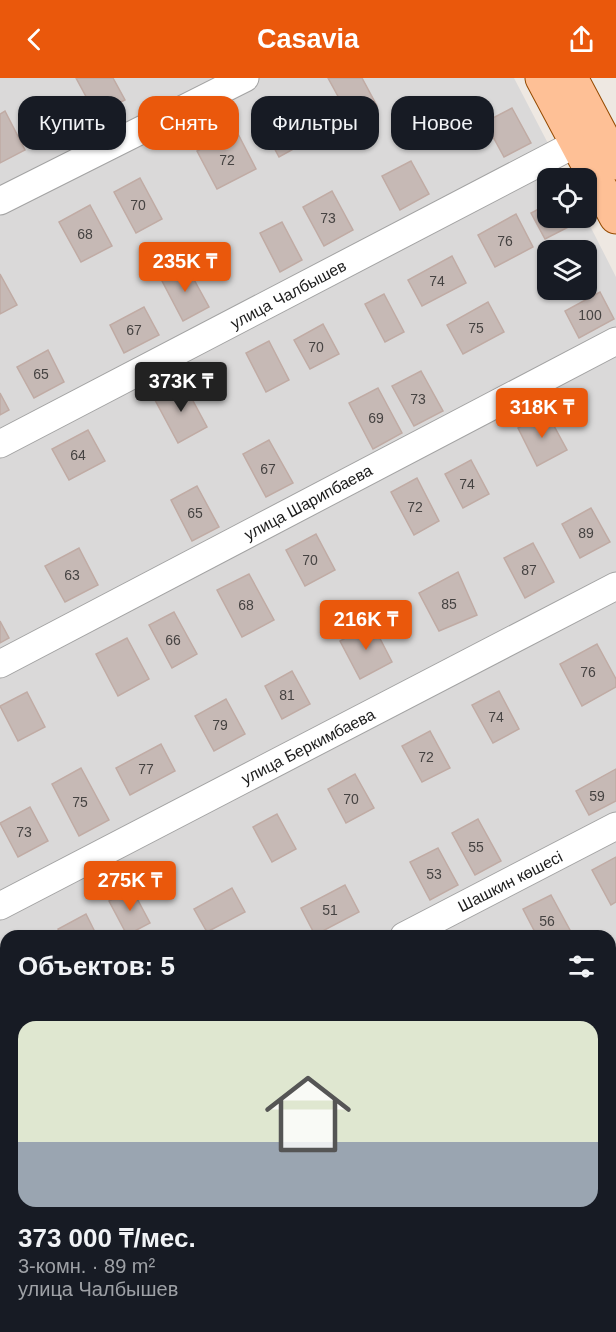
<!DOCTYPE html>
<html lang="ru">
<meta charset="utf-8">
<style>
:root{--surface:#171b24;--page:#242831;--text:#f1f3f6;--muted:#9ea1a6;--accent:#ea580c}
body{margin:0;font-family:Helvetica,sans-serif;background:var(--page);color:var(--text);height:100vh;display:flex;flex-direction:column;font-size:22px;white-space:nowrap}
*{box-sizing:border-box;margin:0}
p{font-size:20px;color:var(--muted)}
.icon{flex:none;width:33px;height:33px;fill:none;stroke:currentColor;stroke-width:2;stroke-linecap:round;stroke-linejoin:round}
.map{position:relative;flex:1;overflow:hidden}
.side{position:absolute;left:0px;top:852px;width:616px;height:402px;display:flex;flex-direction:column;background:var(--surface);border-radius:18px 18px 0 0;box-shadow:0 2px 4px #0004}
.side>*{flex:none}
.banner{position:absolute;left:18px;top:18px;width:580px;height:54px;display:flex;gap:12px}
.tools{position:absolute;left:537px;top:90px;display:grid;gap:12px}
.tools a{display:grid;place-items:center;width:60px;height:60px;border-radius:12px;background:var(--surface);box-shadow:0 2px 4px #0004;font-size:30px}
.price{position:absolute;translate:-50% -51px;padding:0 14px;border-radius:6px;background:var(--accent);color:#fff;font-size:20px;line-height:39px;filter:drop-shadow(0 2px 3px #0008)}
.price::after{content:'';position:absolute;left:50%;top:36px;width:18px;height:14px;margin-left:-9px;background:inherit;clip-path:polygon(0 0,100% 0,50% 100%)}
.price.active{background:#222;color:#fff}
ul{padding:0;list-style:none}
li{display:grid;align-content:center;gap:12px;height:318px;padding:0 18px}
li span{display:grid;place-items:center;height:186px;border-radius:18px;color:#555}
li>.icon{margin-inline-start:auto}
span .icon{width:108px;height:108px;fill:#fffc;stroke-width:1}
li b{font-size:26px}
h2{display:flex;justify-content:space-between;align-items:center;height:72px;padding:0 18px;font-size:26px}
.chip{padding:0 21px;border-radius:18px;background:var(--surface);box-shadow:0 2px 4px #0004;font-size:21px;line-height:54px}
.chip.active{background:var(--accent);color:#fff}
header{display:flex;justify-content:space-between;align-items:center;height:78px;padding:0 18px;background:var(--accent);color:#fff;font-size:27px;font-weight:700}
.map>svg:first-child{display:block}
</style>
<header><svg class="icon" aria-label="back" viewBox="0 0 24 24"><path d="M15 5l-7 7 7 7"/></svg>Casavia<svg class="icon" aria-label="share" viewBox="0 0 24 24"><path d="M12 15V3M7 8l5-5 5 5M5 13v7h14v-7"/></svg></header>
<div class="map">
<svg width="616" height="1254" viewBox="0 0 616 1254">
<rect width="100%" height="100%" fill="#eee8e2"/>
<!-- residential -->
<path fill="#dad9d9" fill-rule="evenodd" d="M0 0H514L566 100H548V140H586L616 199V1254H0ZM548 172H586V212H548ZM6 858H610V1248H6Z"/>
<!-- building -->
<g fill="#c6b9b5" stroke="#c0aba4" stroke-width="1.5">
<polygon points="76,0 113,0 125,22 96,37"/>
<polygon points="328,0 362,0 377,28 351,42"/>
<polygon points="285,21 308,63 279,79 256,36"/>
<polygon points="512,30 531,65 504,79 485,44"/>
<polygon points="5,33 25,72 0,85 0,36"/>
<polygon points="236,52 256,91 217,111 197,73"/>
<polygon points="411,83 429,116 400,132 382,98"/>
<polygon points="140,100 162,141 136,155 114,114"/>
<polygon points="332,113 353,152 324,168 303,129"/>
<polygon points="548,126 548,140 586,140 586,132 590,138 545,161 531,135"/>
<polygon points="90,127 112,168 81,184 59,144"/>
<polygon points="516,136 533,169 495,189 478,157"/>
<polygon points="282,144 302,182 280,194 260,155"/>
<polygon points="452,178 466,205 422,228 408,202"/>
<polygon points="186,187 209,229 183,243 161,201"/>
<polygon points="0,196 17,227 0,236"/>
<polygon points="600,214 614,241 579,260 565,233"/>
<polygon points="384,216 404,254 385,264 365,226"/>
<polygon points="488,224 504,254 463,276 447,247"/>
<polygon points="144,229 159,257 124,275 110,247"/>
<polygon points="323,246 339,276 310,291 294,262"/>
<polygon points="269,263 289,302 266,314 246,275"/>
<polygon points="48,272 64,304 34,320 17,289"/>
<polygon points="421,293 443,333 414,348 392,308"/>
<polygon points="184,306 207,349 178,365 155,322"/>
<polygon points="378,310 402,355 373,371 349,325"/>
<polygon points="0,315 9,332 0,337"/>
<polygon points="547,335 567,372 537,388 518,350"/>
<polygon points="88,352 105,383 69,402 52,371"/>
<polygon points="269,362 293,405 266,419 243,376"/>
<polygon points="471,382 489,416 463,430 445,396"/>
<polygon points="417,400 439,443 414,457 391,414"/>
<polygon points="197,408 219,449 192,463 171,422"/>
<polygon points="591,430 610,464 580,480 562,446"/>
<polygon points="316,456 335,492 305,508 286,472"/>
<polygon points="533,465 554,504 525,520 504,480"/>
<polygon points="79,470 98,507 65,524 45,488"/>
<polygon points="458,494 477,537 439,553 419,515"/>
<polygon points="249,496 274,542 242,559 217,512"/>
<polygon points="174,534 197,576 172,590 149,547"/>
<polygon points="0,543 9,560 0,565"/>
<polygon points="372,545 392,584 360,601 340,563"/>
<polygon points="127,560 149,601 118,618 96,576"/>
<polygon points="597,566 616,601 616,609 582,628 560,586"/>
<polygon points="292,593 310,626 282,641 265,608"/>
<polygon points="499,613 519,651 493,665 472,627"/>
<polygon points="27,614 45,649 18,663 0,628"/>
<polygon points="226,621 245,656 214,673 195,638"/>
<polygon points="430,653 450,690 422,704 402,668"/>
<polygon points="161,666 175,693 130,717 116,690"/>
<polygon points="81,690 109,742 79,758 52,706"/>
<polygon points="616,691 616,723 589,737 576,713"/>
<polygon points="355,696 374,730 346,745 328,711"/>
<polygon points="30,729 48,763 18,779 0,745"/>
<polygon points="277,736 296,771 272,784 253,749"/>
<polygon points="478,741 501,783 475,797 452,755"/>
<polygon points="438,770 458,807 430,822 410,784"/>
<polygon points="616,779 616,824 611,827 592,792"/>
<polygon points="345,807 359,834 315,857 301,830"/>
<polygon points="232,810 245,834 207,854 194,831"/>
<polygon points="132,811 150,845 127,857 109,823"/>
<polygon points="551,817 571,854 564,858 537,858 523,831"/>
<polygon points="86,836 97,858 61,858 58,851"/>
<polygon points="610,1133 616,1142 616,1169 610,1172"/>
<polygon points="148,1248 179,1248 182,1254 146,1254 144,1250"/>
</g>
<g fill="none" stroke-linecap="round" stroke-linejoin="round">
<defs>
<g id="minor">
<polyline points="0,123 245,0"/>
<polyline points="0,366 577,65"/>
<polyline points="0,586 616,263"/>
<polyline points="0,828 616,508"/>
<polyline points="404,858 616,748"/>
<polyline points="610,971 616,968"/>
<polyline points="0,1036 6,1048"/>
<polyline points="610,1238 616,1235"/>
<polyline points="110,1248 113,1254"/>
<polyline points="57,1254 69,1248"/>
<polyline points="578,1254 590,1248"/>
</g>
<g id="major">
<polyline points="542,0 616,139"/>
<polyline points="571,0 616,85"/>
</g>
</defs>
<!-- minor casing -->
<use href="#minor" stroke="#a3a3a3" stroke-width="29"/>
<!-- major casing -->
<use href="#major" stroke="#954a00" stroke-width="35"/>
<!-- minor -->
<use href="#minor" stroke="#fff" stroke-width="27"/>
<!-- major -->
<use href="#major" stroke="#fec096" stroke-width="33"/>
</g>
<g text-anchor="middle" stroke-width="4.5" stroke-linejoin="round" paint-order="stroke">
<!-- number labels -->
<g font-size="14" fill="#464342">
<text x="227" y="87">72</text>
<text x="138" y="132">70</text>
<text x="328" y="145">73</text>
<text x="85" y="161">68</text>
<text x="505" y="168">76</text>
<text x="437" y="208">74</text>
<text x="590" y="242">100</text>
<text x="476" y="255">75</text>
<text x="134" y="257">67</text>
<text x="316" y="274">70</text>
<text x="41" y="301">65</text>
<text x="418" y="326">73</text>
<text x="376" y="345">69</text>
<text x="78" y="382">64</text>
<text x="268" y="396">67</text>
<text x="467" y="411">74</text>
<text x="415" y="434">72</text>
<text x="195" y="440">65</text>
<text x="586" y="460">89</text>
<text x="310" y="487">70</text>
<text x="529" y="497">87</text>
<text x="72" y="502">63</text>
<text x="449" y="531">85</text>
<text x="246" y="532">68</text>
<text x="173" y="567">66</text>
<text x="588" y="599">76</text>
<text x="287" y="622">81</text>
<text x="496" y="644">74</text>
<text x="220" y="652">79</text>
<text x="426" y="684">72</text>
<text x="146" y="696">77</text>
<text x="597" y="723">59</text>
<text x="351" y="726">70</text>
<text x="80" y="729">75</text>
<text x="24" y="759">73</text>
<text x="476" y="774">55</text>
<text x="434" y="801">53</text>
<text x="330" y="837">51</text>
<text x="547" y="848">56</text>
</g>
<!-- street labels -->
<g font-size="16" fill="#1c1c1c" stroke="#fff">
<text transform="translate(288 216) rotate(-28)" y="6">улица Чалбышев</text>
<text transform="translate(308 424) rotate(-28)" y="6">улица Шарипбаева</text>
<text transform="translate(308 668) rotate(-27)" y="6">улица Беркимбаева</text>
<text transform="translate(510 803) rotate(-27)" y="6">Шашкин көшесі</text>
</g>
</g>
</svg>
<div class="tools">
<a><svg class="icon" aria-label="locate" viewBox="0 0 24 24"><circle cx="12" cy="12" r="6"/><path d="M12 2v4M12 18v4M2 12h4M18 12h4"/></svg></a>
<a><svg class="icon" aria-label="layers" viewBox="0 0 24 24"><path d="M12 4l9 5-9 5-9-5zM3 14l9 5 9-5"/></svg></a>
</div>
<b class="price" style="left:185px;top:215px">235K ₸</b>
<b class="price active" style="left:181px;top:335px">373K ₸</b>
<b class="price" style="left:542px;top:361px">318K ₸</b>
<b class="price" style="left:366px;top:573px">216K ₸</b>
<b class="price" style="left:130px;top:834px">275K ₸</b>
<div class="banner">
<a class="chip">Купить</a>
<a class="chip active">Снять</a>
<a class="chip">Фильтры</a>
<a class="chip">Новое</a>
</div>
<section class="side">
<h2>Объектов: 5<svg class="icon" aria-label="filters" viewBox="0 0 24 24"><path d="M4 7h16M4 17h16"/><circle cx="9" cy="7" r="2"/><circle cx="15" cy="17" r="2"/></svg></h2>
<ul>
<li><span style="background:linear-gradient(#dfe7d0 65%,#9aa5b1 0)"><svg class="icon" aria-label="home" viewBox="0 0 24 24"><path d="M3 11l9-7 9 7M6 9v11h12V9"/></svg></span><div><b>373 000 ₸/мес.</b><p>3-комн. · 89 m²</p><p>улица Чалбышев</p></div></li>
</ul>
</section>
</div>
